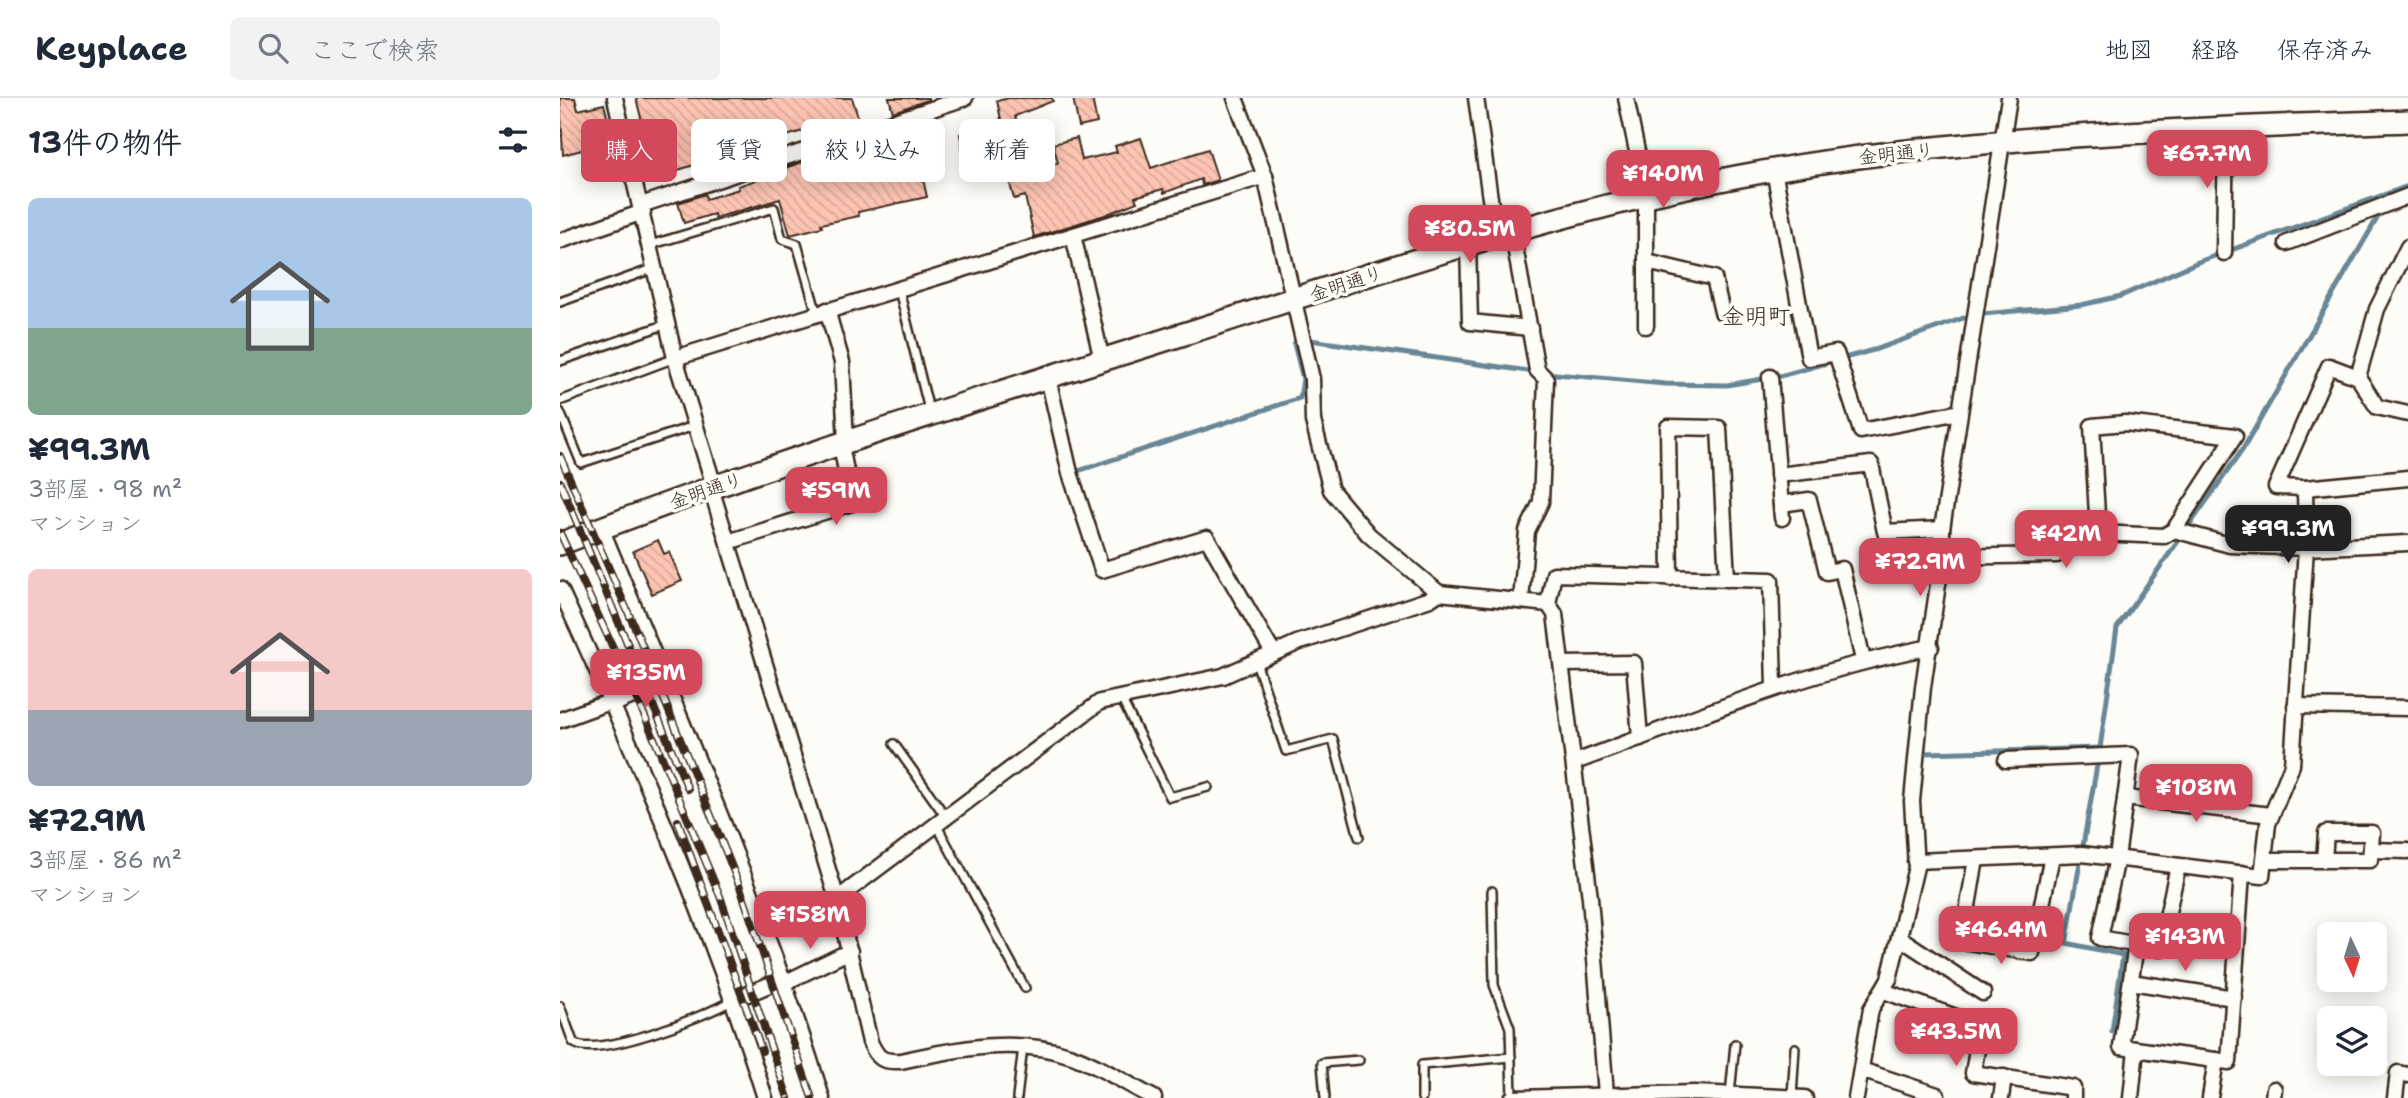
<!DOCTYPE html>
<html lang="ja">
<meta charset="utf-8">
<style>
:root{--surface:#fff;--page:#f2f2f3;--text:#1f2937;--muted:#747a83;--line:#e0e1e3;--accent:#d1495b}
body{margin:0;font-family:"Shantell Sans","Klee One",sans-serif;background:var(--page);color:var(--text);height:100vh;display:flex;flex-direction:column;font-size:26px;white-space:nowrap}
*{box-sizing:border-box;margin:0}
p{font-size:23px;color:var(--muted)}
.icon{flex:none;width:38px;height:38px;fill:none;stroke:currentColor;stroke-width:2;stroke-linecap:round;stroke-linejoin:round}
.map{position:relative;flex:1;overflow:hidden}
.side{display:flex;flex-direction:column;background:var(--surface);width:560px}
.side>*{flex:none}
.top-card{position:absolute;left:21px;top:21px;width:665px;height:63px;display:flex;gap:14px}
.needle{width:46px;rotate:176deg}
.tools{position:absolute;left:1757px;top:824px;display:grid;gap:14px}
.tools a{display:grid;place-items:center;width:70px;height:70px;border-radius:10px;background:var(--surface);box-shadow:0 4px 18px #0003;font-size:35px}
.price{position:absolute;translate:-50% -60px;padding:0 16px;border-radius:14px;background:var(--accent);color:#fff;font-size:23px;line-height:46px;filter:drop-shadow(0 2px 4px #0008)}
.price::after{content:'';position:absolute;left:50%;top:42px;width:21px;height:16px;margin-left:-10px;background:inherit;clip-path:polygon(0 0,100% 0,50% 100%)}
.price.active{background:#222;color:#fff}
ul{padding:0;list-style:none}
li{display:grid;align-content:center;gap:14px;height:371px;padding:0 28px}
li span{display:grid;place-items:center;height:217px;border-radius:10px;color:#555}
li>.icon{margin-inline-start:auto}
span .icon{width:126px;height:126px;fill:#fffc;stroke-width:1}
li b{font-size:30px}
h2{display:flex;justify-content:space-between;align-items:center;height:84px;padding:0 28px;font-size:30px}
.pill{padding:0 24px;border-radius:10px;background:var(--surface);box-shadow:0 4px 18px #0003;font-size:24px;line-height:63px}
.pill.active{background:var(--accent);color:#fff}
header{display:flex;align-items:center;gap:42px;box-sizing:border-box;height:98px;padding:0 35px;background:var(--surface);border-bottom:2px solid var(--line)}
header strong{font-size:33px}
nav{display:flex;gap:38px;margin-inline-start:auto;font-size:24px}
.search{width:490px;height:63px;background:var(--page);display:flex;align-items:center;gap:18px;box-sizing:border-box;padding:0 24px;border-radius:10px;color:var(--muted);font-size:26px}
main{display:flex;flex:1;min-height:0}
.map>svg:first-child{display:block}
</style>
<header>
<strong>Keyplace</strong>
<div class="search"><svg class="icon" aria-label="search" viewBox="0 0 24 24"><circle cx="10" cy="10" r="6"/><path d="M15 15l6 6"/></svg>ここで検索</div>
<nav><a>地図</a><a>経路</a><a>保存済み</a></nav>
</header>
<main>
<section class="side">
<h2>13件の物件<svg class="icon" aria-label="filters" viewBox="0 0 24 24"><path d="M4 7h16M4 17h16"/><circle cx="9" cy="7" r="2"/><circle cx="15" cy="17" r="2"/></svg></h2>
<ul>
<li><span style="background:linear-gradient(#a9c7e8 60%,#7fa58c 0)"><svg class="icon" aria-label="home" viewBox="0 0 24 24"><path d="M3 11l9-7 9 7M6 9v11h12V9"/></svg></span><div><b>¥99.3M</b><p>3部屋 · 98 m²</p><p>マンション</p></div></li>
<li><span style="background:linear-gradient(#f6c9c9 65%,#9aa5b1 0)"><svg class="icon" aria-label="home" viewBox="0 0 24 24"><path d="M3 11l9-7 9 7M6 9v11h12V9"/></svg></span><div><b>¥72.9M</b><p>3部屋 · 86 m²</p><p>マンション</p></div></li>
</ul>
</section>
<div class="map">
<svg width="1848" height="1000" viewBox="0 0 1848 1000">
<defs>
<pattern id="building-back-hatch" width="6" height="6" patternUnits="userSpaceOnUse" patternTransform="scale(1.75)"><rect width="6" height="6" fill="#fdc4b2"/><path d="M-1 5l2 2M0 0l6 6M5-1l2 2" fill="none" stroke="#daa999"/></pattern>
</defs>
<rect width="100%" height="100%" fill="#fdfcf7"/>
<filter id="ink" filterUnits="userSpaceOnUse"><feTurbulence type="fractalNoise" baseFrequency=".0143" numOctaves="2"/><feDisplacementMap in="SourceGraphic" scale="14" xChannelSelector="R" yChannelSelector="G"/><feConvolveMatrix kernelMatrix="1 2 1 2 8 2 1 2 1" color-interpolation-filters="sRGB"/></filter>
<g filter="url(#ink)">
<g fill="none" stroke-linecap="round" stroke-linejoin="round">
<!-- stream -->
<g stroke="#688696" stroke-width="5">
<polyline points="985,275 1105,286 1167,287 1220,278 1317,251 1412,217 1521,207 1561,198 1638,164 1848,88"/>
<polyline points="518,373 740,300 743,281 734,246 750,242 975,274"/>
<polyline points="1365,655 1540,650"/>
<polyline points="1552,933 1563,857 1506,845 1540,650 1557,530 1683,351 1822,112"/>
</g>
</g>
<!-- building -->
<g fill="url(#building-back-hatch)" stroke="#3b2a1e" stroke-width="2">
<polygon points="0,0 15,0 18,12 44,6 55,51 35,56 33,49 3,57"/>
<polygon points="76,0 292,0 299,22 268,33 265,26 96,79"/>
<polygon points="329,0 368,0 368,2 333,14"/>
<polygon points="449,0 492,0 493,3 455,18 462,52 466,51 472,70 498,65 493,46 517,40 522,62 557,54 555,48 581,40 591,70 648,51 658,82 642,87 641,81 604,95 603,91 575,99 577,104 545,117 474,139 465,98 454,101 439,45 403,52 400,36 442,26 437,3"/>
<polygon points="513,0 532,0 537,25 519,29"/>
<polygon points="353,35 367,99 298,114 299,118 261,126 262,129 230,137 220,101 155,120 154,116 124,125 118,105 145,96 146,101 179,91 178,88 210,77 210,75 291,48"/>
<polygon points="98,442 104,456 109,454 122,483 92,496 73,453"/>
</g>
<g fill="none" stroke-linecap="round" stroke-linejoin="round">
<defs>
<g id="lane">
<polyline points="90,147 214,110 222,141 237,146 257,216"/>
<polyline points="339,192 370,316"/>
<polyline points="0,204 95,170"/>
<polyline points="0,263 107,226"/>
<polyline points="0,303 115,260"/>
<polyline points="0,314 21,365 134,328"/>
<polyline points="696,564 726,653 773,641 799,739"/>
<polyline points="561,600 610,699 648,689"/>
<polyline points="334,646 386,719"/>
<polyline points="377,728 465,890"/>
<polyline points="932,793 934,887 950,930 952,999"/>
<path d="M0 908 13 944C33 963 148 917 171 903"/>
<polyline points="1170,996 1175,946"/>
<polyline points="1232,999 1235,950"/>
<polyline points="457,1000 463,949"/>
<polyline points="765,1000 762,965 799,962"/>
<polyline points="862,1000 862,967 951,959"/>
</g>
<g id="street">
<polyline points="55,0 115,260 154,388"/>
<polyline points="675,0 705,78 752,281 753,323 771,392 809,437 879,495"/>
<polyline points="916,0 935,136"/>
<polyline points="1066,0 1086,97 1086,228"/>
<polyline points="1214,72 1249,260 1276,255 1301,333 1400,314"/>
<polyline points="81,107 405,0"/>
<polyline points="952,132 977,272 986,281 981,404 967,433 961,503"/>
<polyline points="513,137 542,262"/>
<polyline points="0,143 83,114"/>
<polyline points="908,145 910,224 970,230"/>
<polyline points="1727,145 1848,98"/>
<polyline points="1848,149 1817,211 1798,279 1769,268 1716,389 1745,390 1848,380"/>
<polyline points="1664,155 1666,30"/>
<polyline points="1087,164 1154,180 1162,214"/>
<polyline points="267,212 282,264 286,345"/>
<polyline points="115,260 705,78"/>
<polyline points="1210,279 1222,420"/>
<polyline points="1798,279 1817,309 1848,316"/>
<polyline points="488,280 510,375 542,472 647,440 713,555"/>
<polyline points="1218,377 1311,366 1325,434 1382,431"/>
<path d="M151 390 277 801 310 944C318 961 322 964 341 963 395 951 457 938 512 958 540 968 567 986 594 1000"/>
<polyline points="1221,406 1249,402 1267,474 1282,471 1303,562"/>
<path d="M41 430C119 618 202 805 262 1000"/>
<polyline points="1614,432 1670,447 1746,450 1848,445"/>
<polyline points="168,444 292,405 281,347"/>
<polyline points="1382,459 1497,457 1538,435 1604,438 1614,432 1675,338 1565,325 1532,328 1538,435"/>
<polyline points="1110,480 1108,329 1159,330 1167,481"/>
<path d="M0 491C76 657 151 826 205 1000"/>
<polyline points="988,506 994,476 1211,482 1214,588"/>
<polyline points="1003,566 1074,565 1080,640"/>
<polyline points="1735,608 1848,610"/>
<polyline points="0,622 52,603"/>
<polyline points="1446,662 1571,657 1557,760 1540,840 1600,851 1618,768"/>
<path d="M1015 664C1136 620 1244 573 1371 549"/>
<polyline points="1565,700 1711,717"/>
<polyline points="1811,752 1848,753"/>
<polyline points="1416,761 1402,843 1472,855 1492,758"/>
<polyline points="1704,762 1810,762 1812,735 1766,735 1764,762"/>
<polyline points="1355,763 1522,756 1702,778 1708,726 1732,667 1746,450 1745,390"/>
<polyline points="277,801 540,604 663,578 737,545 870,501 879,495 988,506 995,516 1030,800 1046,996"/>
<polyline points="1340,840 1423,895"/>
<polyline points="1576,847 1561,949 1669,964 1682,775"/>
<polyline points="1571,884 1674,900"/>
<polyline points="224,885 290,853"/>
<polyline points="1324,893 1421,928 1413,975 1513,990 1513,1000"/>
<polyline points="171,903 223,881"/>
<polyline points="1301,972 1377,997 1376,1000"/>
<polyline points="952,1000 1134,995 1245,1000"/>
<polyline points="1296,1000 1311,911 1329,881 1356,769 1352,703 1363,589 1382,459 1382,431 1449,0"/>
<polyline points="1441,1000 1444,979"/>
<polyline points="1571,1000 1576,951"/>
<polyline points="1650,1000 1656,962"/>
<polyline points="1713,1000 1714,991"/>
<polyline points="1835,1000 1838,975 1848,977"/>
</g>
<g id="secondary">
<path d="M0 446C205 366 417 302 627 235 819 174 1009 108 1208 73 1419 36 1635 31 1848 23"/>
<polyline points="52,603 104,581"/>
</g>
</defs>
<!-- lane casing -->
<use href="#lane" stroke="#3b2a1e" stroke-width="12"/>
<!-- street casing -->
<use href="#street" stroke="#3b2a1e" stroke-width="19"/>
<!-- secondary casing -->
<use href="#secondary" stroke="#3b2a1e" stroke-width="26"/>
<!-- lane -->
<use href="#lane" stroke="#fdfcf7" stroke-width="7"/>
<!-- street -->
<use href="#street" stroke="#fdfcf7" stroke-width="14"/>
<!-- secondary -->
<use href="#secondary" stroke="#fdfcf7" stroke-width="21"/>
<defs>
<g id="rail">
<polyline points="0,358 78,537 180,789 252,1000"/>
<polyline points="0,384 128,691"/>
<polyline points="0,435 86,621 160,798 228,1000"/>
<polyline points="118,723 202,953"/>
</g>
</defs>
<!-- rail casing -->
<use href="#rail" stroke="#3b2a1e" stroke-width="8"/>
<!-- rail -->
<use href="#rail" stroke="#fdfcf7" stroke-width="5" stroke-dasharray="16" stroke-linecap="butt"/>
</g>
</g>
<g text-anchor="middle" stroke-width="7" stroke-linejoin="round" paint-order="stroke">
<!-- street labels -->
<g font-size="19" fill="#3b2a1e" stroke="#fdfcf7">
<text transform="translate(1336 55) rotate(-6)" y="7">金明通り</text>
<text transform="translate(786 185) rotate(-18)" y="7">金明通り</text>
<text transform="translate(146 392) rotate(-19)" y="7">金明通り</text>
</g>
<!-- quarter labels -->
<g font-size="23" fill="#3b2a1e" stroke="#fdfcf7">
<text x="1196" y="226">金明町</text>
</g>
</g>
</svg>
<div class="tools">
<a><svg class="needle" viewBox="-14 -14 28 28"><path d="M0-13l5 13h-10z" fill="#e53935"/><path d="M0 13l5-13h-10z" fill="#747a83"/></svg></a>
<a><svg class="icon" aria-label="layers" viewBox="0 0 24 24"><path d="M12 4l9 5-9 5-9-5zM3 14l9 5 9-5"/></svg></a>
</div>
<b class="price" style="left:1647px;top:92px">¥67.7M</b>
<b class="price" style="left:1103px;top:112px">¥140M</b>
<b class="price" style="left:910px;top:167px">¥80.5M</b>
<b class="price" style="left:276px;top:429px">¥59M</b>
<b class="price active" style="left:1728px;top:467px">¥99.3M</b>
<b class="price" style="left:1506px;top:472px">¥42M</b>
<b class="price" style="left:1360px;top:500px">¥72.9M</b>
<b class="price" style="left:86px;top:611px">¥135M</b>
<b class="price" style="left:1636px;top:726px">¥108M</b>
<b class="price" style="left:250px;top:853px">¥158M</b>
<b class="price" style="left:1441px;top:868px">¥46.4M</b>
<b class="price" style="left:1625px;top:875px">¥143M</b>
<b class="price" style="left:1396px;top:970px">¥43.5M</b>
<div class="top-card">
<a class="pill active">購入</a>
<a class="pill">賃貸</a>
<a class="pill">絞り込み</a>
<a class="pill">新着</a>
</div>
</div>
</main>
